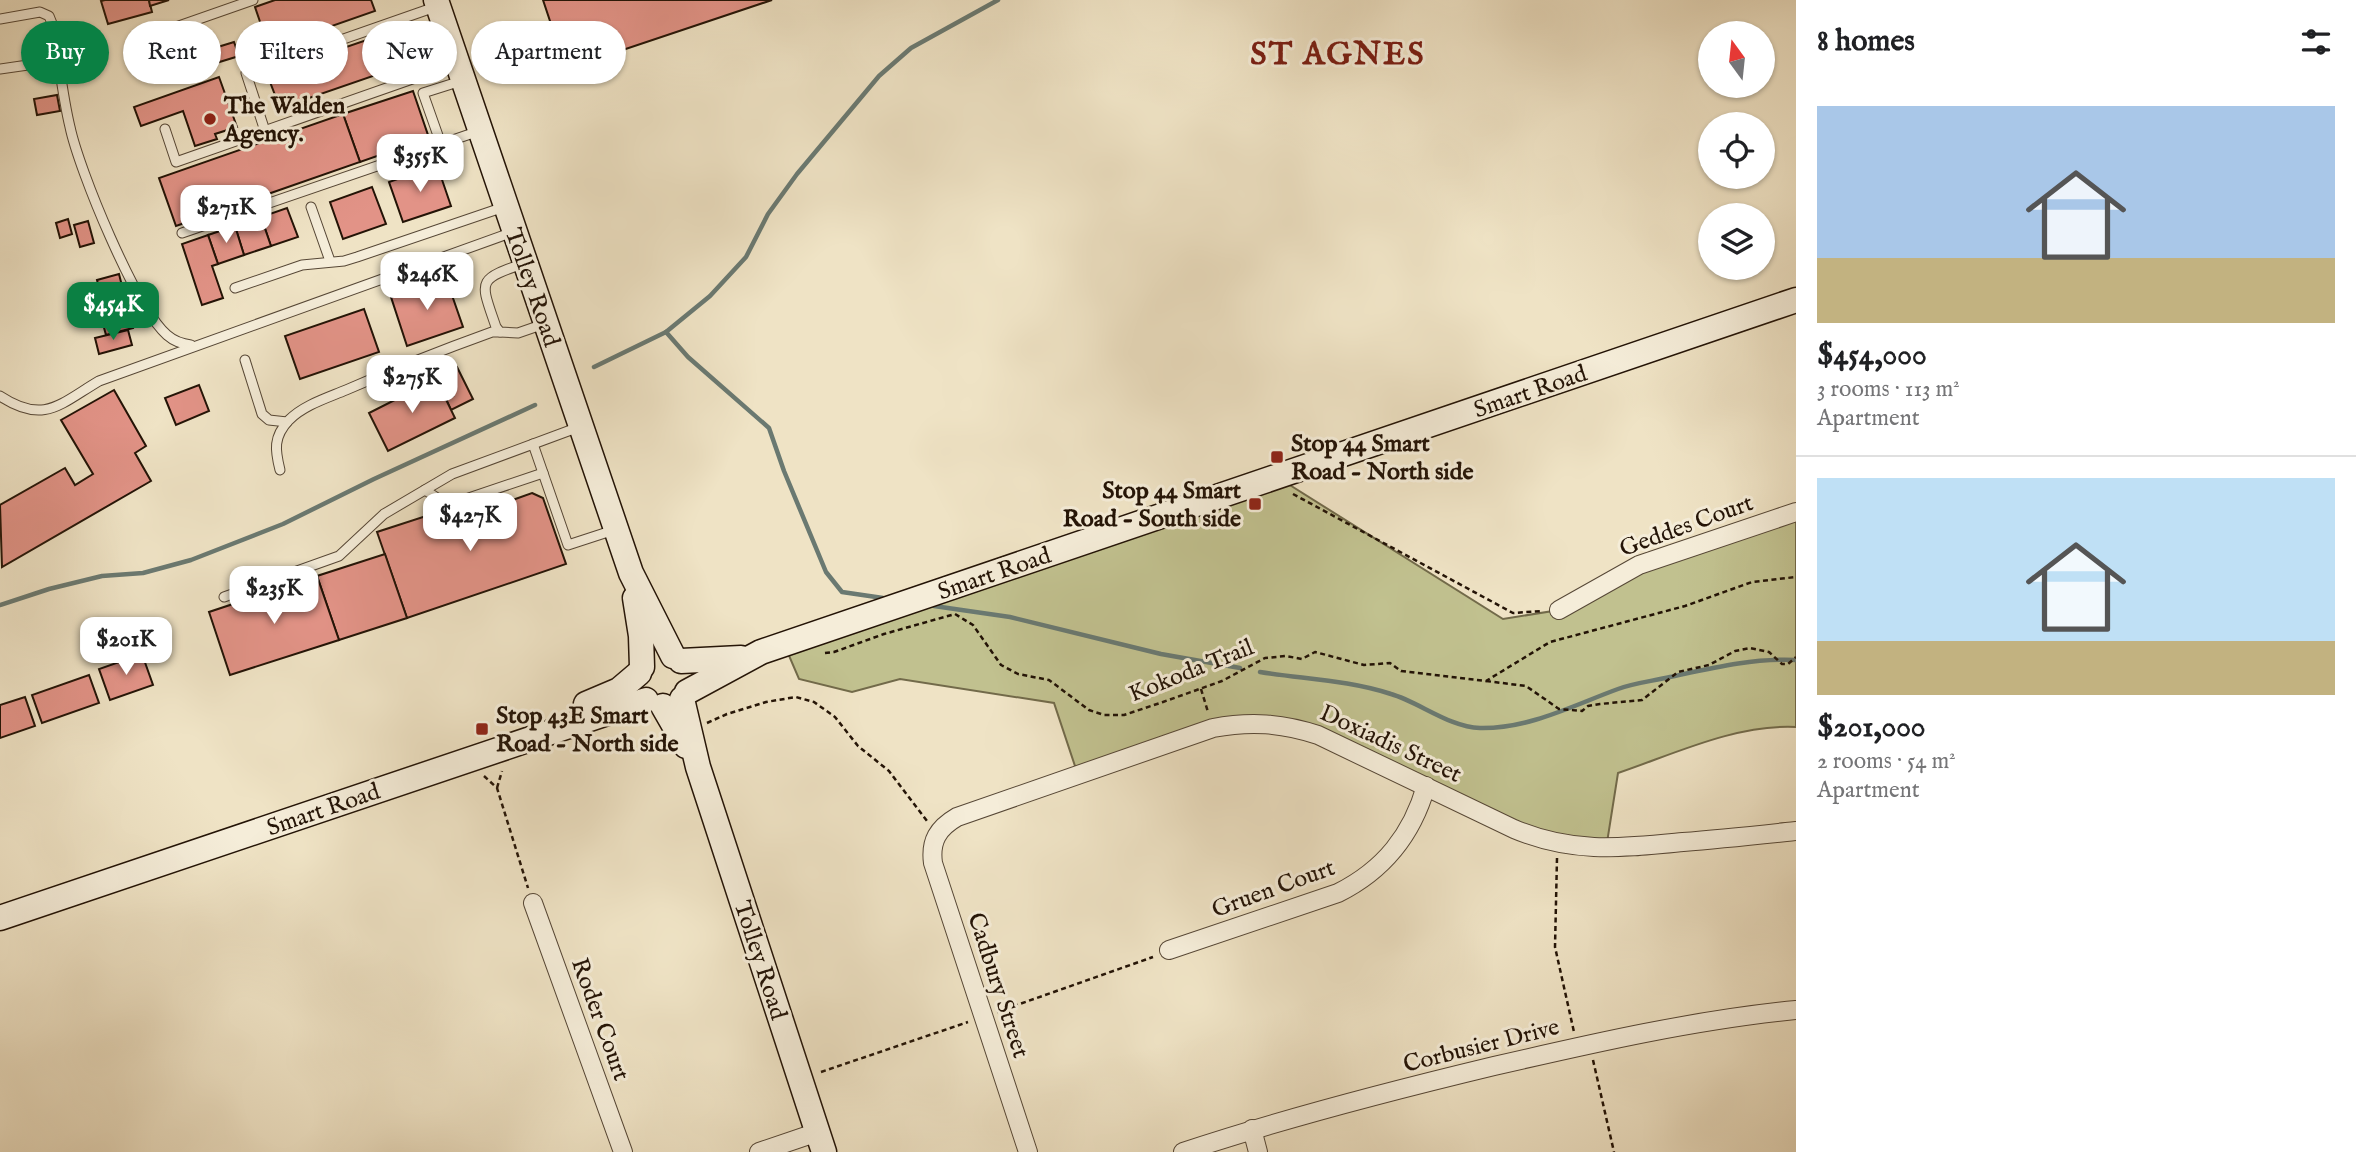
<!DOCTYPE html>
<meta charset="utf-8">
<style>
:root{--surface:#fff;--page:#f2f2f2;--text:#202124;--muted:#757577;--line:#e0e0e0;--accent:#0b8043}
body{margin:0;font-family:"IM FELL English",serif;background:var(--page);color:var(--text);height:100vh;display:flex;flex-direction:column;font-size:26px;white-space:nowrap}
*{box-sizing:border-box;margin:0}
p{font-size:23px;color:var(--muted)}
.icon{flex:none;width:38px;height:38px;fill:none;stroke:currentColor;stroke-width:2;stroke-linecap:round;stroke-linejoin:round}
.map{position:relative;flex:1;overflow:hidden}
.details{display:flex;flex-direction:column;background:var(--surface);width:560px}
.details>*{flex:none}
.banner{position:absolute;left:21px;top:21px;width:665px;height:63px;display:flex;gap:14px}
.needle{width:46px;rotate:345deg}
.buttons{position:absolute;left:1698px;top:21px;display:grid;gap:14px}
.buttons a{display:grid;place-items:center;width:77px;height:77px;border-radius:50%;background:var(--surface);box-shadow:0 2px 5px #0004;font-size:35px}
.price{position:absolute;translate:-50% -60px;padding:0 16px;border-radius:14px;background:#fff;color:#222;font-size:23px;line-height:46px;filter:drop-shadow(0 2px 4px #0008)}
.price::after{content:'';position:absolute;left:50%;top:42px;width:21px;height:16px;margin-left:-10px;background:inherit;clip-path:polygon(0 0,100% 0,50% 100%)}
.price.current{background:var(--accent);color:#fff}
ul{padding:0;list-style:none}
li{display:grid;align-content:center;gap:14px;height:371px;padding:0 21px}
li+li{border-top:2px solid var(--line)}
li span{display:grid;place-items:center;height:217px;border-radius:0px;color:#555}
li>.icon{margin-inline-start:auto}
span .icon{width:126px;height:126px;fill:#fffc;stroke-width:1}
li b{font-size:30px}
h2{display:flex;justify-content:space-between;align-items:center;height:84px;padding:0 21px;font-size:30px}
.pill{padding:0 24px;border-radius:32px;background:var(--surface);box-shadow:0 2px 5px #0004;font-size:24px;line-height:63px}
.pill.current{background:var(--accent);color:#fff}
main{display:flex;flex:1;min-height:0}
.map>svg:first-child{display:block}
</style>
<main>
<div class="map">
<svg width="1796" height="1152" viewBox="0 0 1796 1152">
<rect width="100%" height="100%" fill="#efe3c5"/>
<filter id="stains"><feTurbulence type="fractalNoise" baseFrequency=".00286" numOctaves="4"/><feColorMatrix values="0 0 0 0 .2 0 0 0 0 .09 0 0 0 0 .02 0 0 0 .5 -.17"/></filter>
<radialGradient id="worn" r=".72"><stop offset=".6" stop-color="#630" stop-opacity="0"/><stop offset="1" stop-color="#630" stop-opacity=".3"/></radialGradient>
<!-- green -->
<path fill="#c1c18f" stroke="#726a4a" stroke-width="2" d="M1277 477 1503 619 1559 610 1639 565 1796 512V727C1736 724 1674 754 1618 773L1606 849 1555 843 1318 735 1238 724 1078 775 1054 703 900 679 852 692 799 679 784 644Z"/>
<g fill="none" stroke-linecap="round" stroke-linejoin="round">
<!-- stream -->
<g stroke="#6a7971" stroke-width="4.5">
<polyline points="666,332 688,357 769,428 784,471 826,572 842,592 883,598"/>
<polyline points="594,367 666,332 710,296 746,257 768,214 797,174 879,76 911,48 998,0"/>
<polyline points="0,605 49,589 102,576 143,573 191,560 283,524 374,479 535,405"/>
<polyline points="934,606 1010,617 1161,654 1240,668"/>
<path d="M1260 672C1303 679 1349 680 1391 694 1419 702 1449 727 1480 728 1529 729 1574 705 1618 689 1634 683 1653 681 1670 677 1712 668 1753 658 1796 660"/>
</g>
</g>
<!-- building -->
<g fill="#e29387" stroke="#231306" stroke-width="2">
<polygon points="105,0 149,0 152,12 108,24 101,1"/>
<polygon points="149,0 169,0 150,6"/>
<polygon points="275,0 371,0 375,11 269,48 255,7"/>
<polygon points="543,0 772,0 566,69"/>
<polygon points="393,31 405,65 280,108 267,74"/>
<polygon points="234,42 239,56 213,64 208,50"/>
<polygon points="219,77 237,127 215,134 217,139 195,146 183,111 141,126 134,107"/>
<polygon points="413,91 429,138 360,162 343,114"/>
<polygon points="57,95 60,111 37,115 34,99"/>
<polygon points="343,114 360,162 176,226 159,178"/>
<polygon points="437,165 451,206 403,222 389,182"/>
<polygon points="372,187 386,224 343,239 330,202"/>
<polygon points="287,208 298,237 271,246 261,217"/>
<polygon points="261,217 271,246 244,255 235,226"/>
<polygon points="68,219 72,234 60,238 56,223"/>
<polygon points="88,221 94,243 80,247 74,225"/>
<polygon points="235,226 244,255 218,264 208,235"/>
<polygon points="208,235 218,264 212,266 223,298 202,305 182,244"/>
<polygon points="119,274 124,294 102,300 97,280"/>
<polygon points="446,278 463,327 407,346 391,297"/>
<polygon points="124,294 133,328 106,335 97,302"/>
<polygon points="364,309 379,352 300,379 285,336"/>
<polygon points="128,330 132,345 99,354 95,338"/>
<polygon points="457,367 473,399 451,410 446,399 453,396 442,375"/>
<polygon points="436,379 455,418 388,451 369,413"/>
<polygon points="199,385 209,411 176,425 165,398"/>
<polygon points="114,390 146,446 135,453 151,481 2,567 0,505 65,468 75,485 93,474 61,420"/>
<polygon points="532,493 543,498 566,564 407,618 377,532 426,516 435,519 438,527"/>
<polygon points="385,554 407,618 339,640 317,576"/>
<polygon points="317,576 339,640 230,675 209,612"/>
<polygon points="142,654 153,685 110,700 99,669"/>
<polygon points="89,675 99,703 42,723 32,695"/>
<polygon points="25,697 35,726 0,738 0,705"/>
</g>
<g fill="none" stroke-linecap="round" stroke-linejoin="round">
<defs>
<g id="lane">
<path d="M0 19 40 12 49 16 53 26C59 59 62 94 70 127 79 170 136 308 167 335 175 342 182 344 191 345"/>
<polyline points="133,42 253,0"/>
<polyline points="0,69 28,65"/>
<polyline points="165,129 176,162 455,64"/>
<polyline points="265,131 246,73 438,6"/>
<polyline points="441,144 423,93 461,81"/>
<polyline points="311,207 330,261"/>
<polyline points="182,233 479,131"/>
<path d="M525 263C476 280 480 280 496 327L500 332 518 333 544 324"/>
<polyline points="235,288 302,265 344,261 357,257 504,207"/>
<polyline points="245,360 262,414 269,420 287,422"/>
<path d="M0 396C44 425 60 404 99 381L513 232"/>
<polyline points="533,444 568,545 614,530"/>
<path d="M280 470C275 450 273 437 289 420 304 405 327 398 346 390 394 369 442 350 492 332H500"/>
<polyline points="425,490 448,505 543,473"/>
<polyline points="224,597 339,556 384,514 452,474 579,427"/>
</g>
<g id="street">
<polyline points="1559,610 1639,565 1796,512"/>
<polyline points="533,903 623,1152"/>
<path d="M1169 950 1338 893C1384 870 1412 835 1426 786"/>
<polyline points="1252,1129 1258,1152"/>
<polyline points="759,1152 818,1132"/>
<path d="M1028 1152 933 863C930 841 938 828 957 817L1213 728C1250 721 1282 723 1318 735L1514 829C1573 854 1621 848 1683 842 1721 839 1758 835 1796 831"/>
<path d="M1183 1152C1285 1118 1390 1091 1494 1066 1594 1043 1694 1020 1796 1010"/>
</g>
<g id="secondary">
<polyline points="436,0 631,573 673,656"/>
<polyline points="635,598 641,636 642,667"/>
<polyline points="681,661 741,658"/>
<polyline points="687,692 761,652 1796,300"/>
<polyline points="682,699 698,767 824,1152"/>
<polyline points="586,704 619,690 639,673"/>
<polyline points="663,706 686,746"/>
<polyline points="0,918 646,700"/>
</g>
</defs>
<!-- lane casing -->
<use href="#lane" stroke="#564736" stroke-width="11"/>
<!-- street casing -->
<use href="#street" stroke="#564736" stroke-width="20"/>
<!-- secondary casing -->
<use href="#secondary" stroke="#231306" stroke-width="27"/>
<!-- path -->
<g stroke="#231306" stroke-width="2.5" stroke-dasharray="5 3.5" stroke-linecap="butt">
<polyline points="1293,494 1513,613 1542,611"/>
<polyline points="825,653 834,652 884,634 955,614 973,625 1001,665 1018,674 1049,680 1089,710 1104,715 1124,715 1163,702 1222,681 1265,658 1286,656 1302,659 1315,652 1364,665 1390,663 1401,671 1486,681 1550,642 1685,606 1752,582 1796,577"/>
<polyline points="1486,681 1526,686 1559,709 1582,711 1588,706 1600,704 1642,700 1678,672 1709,665 1735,651 1750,648 1769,652 1782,664 1788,664 1796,657"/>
<polyline points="1201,689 1208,712"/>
<polyline points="707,723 727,714 766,702 796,697 814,702 835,717 858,746 889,771 927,821"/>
<polyline points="484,776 497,788 528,888"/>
<polyline points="497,788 502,771"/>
<polyline points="1557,858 1555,947 1574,1032"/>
<polyline points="997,1012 1153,957"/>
<polyline points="1593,1060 1614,1152"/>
<polyline points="821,1072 968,1022"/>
</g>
<!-- lane -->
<use href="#lane" stroke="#f5edd9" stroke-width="9"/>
<!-- street -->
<use href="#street" stroke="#f5edd9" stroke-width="18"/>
<!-- secondary -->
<use href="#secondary" stroke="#f5edd9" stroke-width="24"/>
</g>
<!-- markers -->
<g fill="#8f2418" stroke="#f5edd9" stroke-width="2.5">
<circle cx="210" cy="119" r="7"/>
<rect x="1270" y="450" width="14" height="14" rx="3.5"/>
<rect x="1248" y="497" width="14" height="14" rx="3.5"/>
<rect x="475" y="722" width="14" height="14" rx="3.5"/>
</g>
<g text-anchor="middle" stroke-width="6" stroke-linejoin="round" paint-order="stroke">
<!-- poi labels -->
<g font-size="24" font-weight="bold" fill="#231306" stroke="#f5edd9" text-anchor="start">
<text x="224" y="113">The Walden<tspan x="224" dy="28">Agency.</tspan></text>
<text x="1291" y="451">Stop 44 Smart<tspan x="1291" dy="28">Road - North side</tspan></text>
<text x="1241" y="498" text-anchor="end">Stop 44 Smart<tspan x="1241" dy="28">Road - South side</tspan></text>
<text x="496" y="723">Stop 43E Smart<tspan x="496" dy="28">Road - North side</tspan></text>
</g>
<!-- street labels -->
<g font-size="24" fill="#231306" stroke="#f5edd9">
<text transform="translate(533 287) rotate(71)" y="8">Tolley Road</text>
<text transform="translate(1530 391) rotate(-19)" y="8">Smart Road</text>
<text transform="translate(1686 525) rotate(-20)" y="8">Geddes Court</text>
<text transform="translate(994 573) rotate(-19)" y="8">Smart Road</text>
<text transform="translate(1191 670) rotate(-22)" y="8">Kokoda Trail</text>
<text transform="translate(1391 743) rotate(25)" y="8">Doxiadis Street</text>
<text transform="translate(323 809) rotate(-19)" y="8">Smart Road</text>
<text transform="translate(1273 888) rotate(-20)" y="8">Gruen Court</text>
<text transform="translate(761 960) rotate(72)" y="8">Tolley Road</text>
<text transform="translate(999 985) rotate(72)" y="8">Cadbury Street</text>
<text transform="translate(601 1019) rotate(70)" y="8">Roder Court</text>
<text transform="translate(1481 1045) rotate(-14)" y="8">Corbusier Drive</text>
</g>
<!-- district labels -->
<g font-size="32" font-weight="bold" letter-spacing="2" fill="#7a1f14" stroke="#f5edd9">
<text x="1338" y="64">ST AGNES</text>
</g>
</g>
<rect width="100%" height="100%" filter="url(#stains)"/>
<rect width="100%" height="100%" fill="url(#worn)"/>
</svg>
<div class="buttons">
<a><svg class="needle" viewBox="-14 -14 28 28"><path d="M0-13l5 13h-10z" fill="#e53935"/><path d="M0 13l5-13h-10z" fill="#757577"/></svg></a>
<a><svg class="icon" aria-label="locate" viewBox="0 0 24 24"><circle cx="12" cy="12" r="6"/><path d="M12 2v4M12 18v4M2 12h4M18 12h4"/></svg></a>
<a><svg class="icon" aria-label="layers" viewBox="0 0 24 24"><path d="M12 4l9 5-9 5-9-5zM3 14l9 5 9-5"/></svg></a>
</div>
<b class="price" style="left:420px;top:194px">$355K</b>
<b class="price" style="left:226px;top:245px">$271K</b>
<b class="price" style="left:427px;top:312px">$246K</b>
<b class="price current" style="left:113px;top:342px">$454K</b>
<b class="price" style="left:412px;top:415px">$275K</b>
<b class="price" style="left:470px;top:553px">$427K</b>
<b class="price" style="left:274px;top:626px">$235K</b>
<b class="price" style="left:126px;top:677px">$201K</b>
<div class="banner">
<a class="pill current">Buy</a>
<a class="pill">Rent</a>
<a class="pill">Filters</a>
<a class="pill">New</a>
<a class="pill">Apartment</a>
</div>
</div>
<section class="details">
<h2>8 homes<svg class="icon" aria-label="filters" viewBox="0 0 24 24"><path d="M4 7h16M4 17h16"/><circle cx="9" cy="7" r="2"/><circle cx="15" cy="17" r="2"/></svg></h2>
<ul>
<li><span style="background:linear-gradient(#a9c7e8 70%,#c2b280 0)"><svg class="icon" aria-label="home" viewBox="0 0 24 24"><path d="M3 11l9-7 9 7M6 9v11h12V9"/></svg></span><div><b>$454,000</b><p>3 rooms · 113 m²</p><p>Apartment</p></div></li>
<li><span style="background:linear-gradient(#bfe0f5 75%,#c2b280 0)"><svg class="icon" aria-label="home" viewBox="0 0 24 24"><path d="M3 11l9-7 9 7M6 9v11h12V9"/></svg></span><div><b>$201,000</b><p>2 rooms · 54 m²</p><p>Apartment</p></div></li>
</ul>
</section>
</main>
